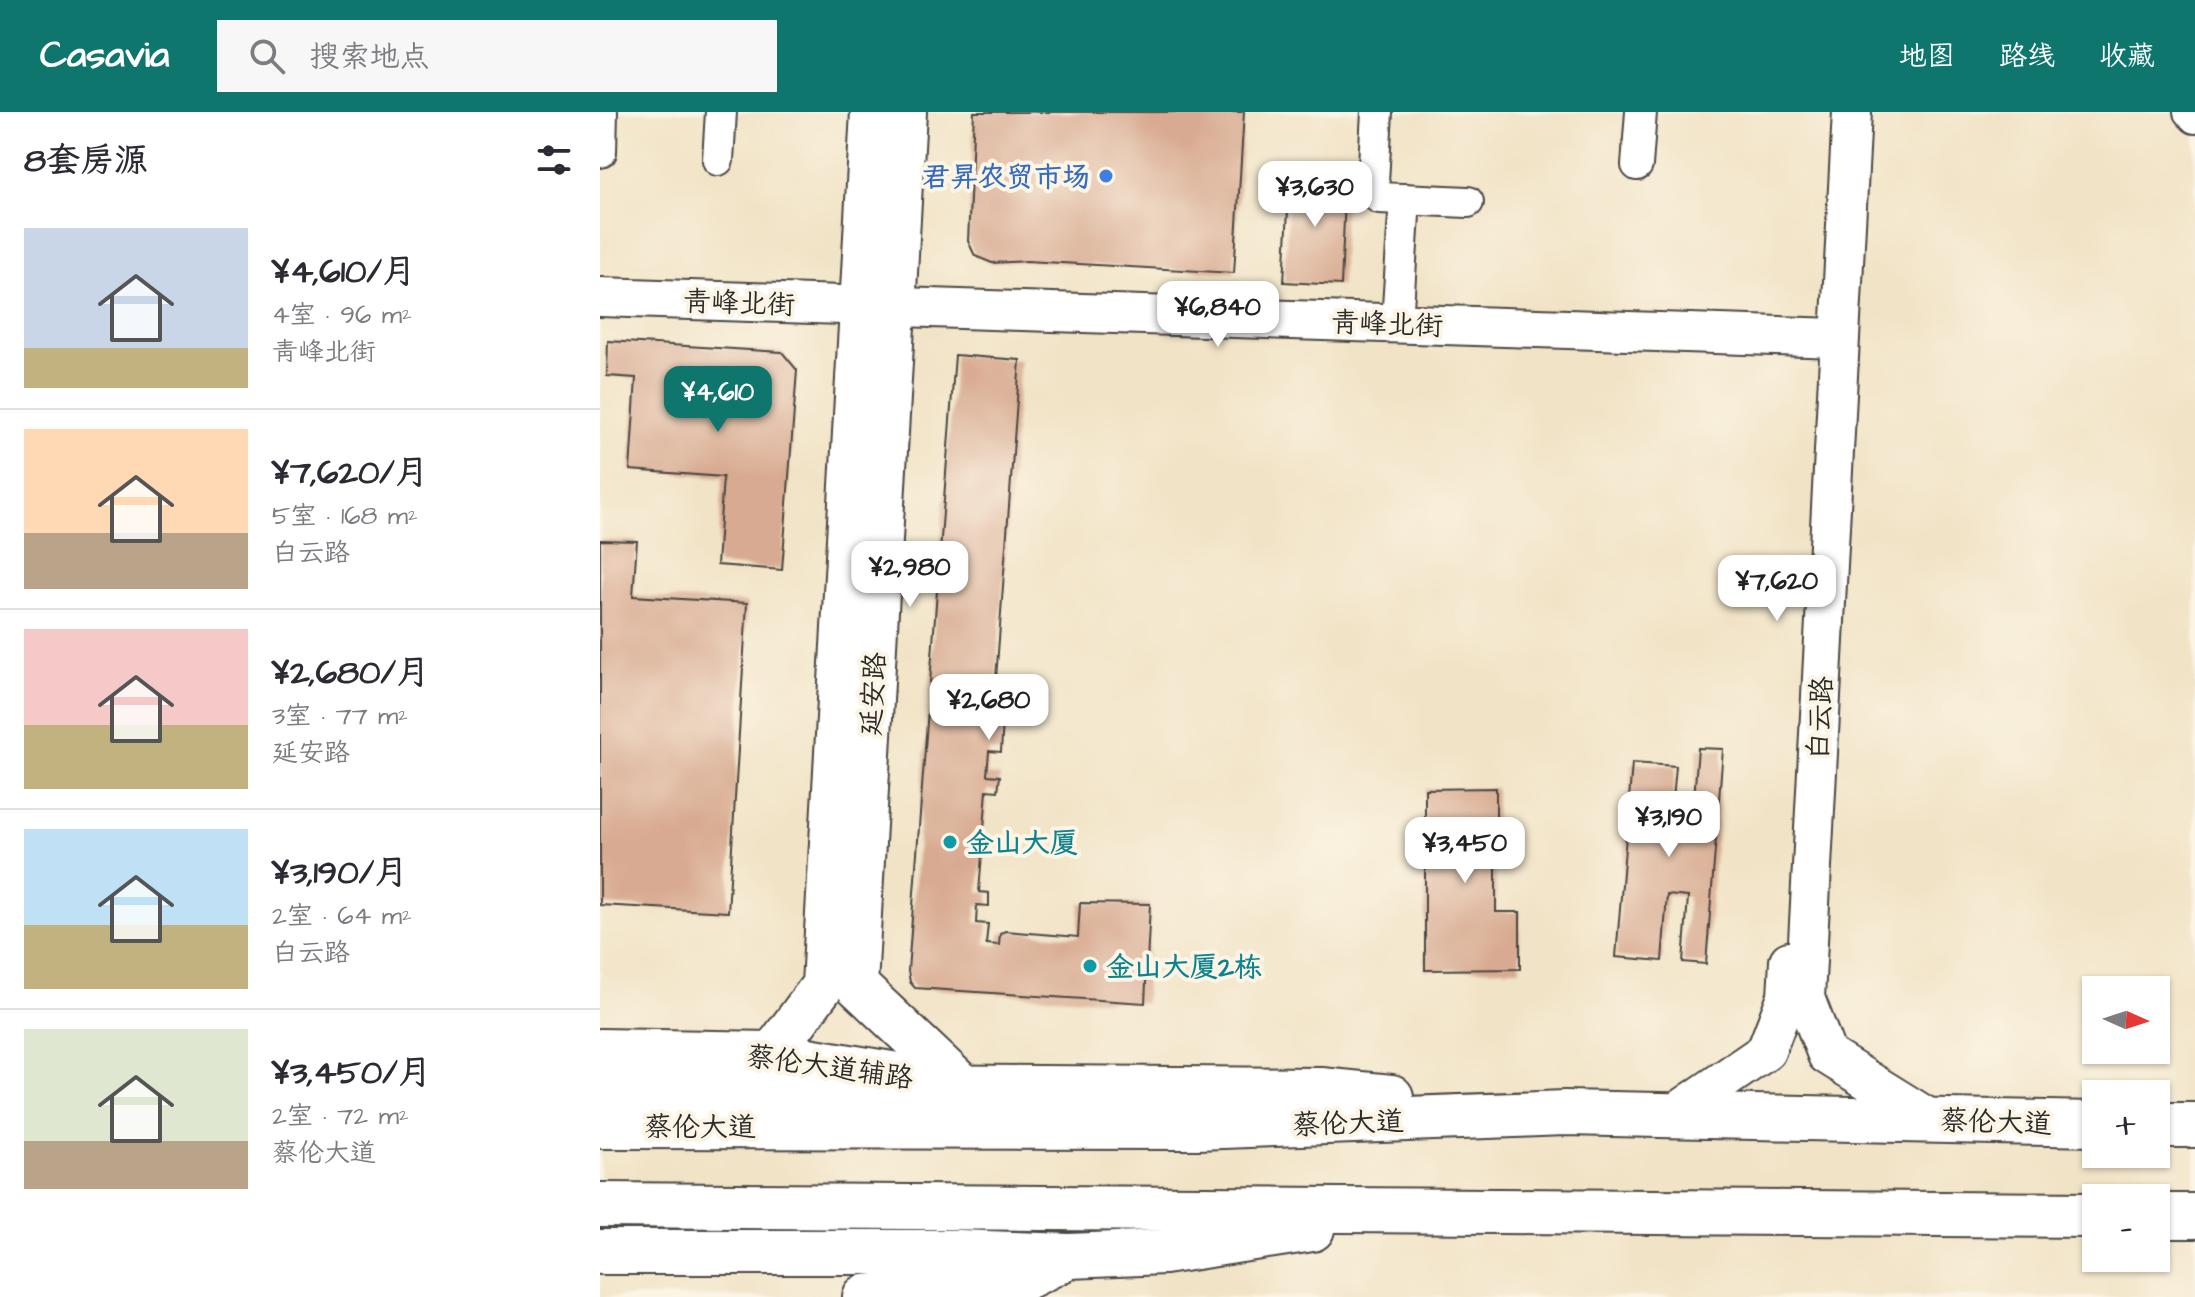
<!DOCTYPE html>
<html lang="zh">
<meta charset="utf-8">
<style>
:root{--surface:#fff;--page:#f7f7f7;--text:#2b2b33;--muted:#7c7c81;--line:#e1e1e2;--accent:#0f766e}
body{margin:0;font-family:"Architects Daughter","LXGW WenKai TC",sans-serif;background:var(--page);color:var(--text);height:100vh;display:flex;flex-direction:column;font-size:30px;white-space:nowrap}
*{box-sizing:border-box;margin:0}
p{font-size:26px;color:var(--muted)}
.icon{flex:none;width:44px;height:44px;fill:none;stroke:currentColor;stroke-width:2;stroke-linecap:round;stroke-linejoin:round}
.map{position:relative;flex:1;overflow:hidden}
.sheet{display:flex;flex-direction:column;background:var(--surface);width:600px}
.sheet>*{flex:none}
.needle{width:52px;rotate:93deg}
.tools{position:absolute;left:1482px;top:864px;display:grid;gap:16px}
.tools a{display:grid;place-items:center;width:88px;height:88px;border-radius:0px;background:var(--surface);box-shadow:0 2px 6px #0004;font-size:40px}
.price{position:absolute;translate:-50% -68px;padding:0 18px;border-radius:16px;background:#fff;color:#222;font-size:26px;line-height:52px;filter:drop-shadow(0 2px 4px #0008)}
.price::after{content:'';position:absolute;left:50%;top:48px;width:24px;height:18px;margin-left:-12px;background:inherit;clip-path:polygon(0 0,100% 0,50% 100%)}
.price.current{background:var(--accent);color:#fff}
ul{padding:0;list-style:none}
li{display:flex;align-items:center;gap:24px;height:200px;padding:0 24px}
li+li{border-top:2px solid var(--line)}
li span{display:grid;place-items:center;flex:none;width:224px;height:160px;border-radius:0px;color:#555}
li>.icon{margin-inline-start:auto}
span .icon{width:96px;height:96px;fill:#fffc;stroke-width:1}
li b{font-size:34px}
h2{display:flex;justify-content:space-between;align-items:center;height:96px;padding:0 24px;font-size:34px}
header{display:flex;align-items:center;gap:48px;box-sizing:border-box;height:112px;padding:0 40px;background:var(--accent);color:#fff}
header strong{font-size:38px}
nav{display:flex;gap:44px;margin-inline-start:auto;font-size:28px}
.search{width:560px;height:72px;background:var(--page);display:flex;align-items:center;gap:20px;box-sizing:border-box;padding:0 28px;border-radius:0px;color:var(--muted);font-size:30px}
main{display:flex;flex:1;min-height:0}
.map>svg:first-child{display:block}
</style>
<header>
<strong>Casavia</strong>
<div class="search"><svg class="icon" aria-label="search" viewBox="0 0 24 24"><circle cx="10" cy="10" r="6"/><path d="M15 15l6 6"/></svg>搜索地点</div>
<nav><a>地图</a><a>路线</a><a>收藏</a></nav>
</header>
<main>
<section class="sheet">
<h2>8套房源<svg class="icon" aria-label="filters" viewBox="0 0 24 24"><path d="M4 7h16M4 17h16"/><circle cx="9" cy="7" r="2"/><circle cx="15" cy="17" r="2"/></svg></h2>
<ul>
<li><span style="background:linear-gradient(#c9d6e8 75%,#c2b280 0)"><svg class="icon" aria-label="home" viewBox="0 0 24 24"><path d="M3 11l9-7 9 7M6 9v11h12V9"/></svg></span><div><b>¥4,610/月</b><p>4室 · 96 m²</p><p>青峰北街</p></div></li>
<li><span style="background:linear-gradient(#ffd9b3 65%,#b9a48a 0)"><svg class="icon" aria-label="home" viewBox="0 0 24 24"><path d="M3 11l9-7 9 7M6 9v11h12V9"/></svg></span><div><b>¥7,620/月</b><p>5室 · 168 m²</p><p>白云路</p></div></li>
<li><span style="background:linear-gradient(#f6c9c9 60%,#c2b280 0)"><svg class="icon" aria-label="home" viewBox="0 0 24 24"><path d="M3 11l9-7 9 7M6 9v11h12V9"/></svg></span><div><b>¥2,680/月</b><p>3室 · 77 m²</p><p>延安路</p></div></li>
<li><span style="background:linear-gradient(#bfe0f5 60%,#c2b280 0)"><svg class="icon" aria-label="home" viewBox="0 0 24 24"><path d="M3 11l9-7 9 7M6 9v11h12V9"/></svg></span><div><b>¥3,190/月</b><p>2室 · 64 m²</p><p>白云路</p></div></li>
<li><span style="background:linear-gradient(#dfe7d0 70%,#b9a48a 0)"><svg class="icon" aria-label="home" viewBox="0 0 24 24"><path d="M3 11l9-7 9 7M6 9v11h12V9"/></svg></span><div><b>¥3,450/月</b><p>2室 · 72 m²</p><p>蔡伦大道</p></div></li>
</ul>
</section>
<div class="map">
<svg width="1595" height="1185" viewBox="0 0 1595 1185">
<rect width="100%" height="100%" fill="#fcf5e5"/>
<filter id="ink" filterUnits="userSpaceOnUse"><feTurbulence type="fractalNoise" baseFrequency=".0125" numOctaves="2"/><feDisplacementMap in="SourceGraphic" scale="16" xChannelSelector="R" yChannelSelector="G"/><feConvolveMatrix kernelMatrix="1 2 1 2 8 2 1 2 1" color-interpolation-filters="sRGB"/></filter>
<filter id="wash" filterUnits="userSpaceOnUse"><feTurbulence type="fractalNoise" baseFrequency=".006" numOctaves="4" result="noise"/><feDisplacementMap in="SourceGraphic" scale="32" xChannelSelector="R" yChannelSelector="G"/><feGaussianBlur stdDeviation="1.8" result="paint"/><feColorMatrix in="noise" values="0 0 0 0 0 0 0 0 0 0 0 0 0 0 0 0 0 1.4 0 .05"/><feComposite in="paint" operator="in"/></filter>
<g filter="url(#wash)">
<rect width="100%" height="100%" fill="#f1e3c6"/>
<g id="blocks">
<!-- building -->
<g fill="#d8aa91">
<polygon points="374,0 644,0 634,161 427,149 392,151 375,144 368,129"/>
<polygon points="690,61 746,64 741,173 684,170"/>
<polygon points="8,229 182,240 197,258 182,458 117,453 123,365 30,358 36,266 7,264"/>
<polygon points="355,243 420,248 393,607 403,608 401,640 389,639 387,663 400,664 398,679 387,678 379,780 389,781 389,794 377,793 376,811 388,812 386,832 399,833 400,822 405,819 478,825 480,791 550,792 545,891 315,876 310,870 308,859"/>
<polygon points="0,428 37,429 33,484 147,491 128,800 0,793"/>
<polygon points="1098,636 1123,637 1106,852 1083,850 1088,785 1067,783 1062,849 1016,845 1032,651 1076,654 1071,709 1092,711"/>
<polygon points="896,676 896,800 920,800 920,857 825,858 825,677"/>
</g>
</g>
</g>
<g filter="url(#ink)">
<use href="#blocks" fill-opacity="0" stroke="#494742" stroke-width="2"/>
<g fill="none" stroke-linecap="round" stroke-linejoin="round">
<defs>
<g id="minor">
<polyline points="777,0 773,70 779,86 868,90"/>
<polyline points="1589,0 1595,6"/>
<polyline points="1,40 2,0"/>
<polyline points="118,48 121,0"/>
<polyline points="1037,53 1041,0"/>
<polyline points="797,211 805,87"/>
</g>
<g id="tertiary">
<polyline points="1252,0 1205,886 1227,943 1330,1007"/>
<polyline points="0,185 1238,226"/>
<polyline points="1073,1003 1166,939 1187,884 1189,849"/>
</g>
<g id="secondary">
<polyline points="305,0 256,873 363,974"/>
<polyline points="172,942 223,873 272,0"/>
</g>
<g id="primary">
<polyline points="0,939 172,942 297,963"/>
<polyline points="265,1185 412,1172 469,1144"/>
</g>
<g id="trunk">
<polyline points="0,973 721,978 791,985"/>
<polyline points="1556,1013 1595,1013"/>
<polyline points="0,1014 597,1015 965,1001 1496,1012"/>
<polyline points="0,1093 1496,1103"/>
<polyline points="1556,1104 1595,1104"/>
<polyline points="0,1140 358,1140 469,1144 564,1140 712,1117"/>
</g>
</defs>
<!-- minor casing -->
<use href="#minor" stroke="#494742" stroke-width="34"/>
<!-- tertiary casing -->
<use href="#tertiary" stroke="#494742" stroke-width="42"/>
<!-- secondary casing -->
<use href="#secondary" stroke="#494742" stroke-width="46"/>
<!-- primary casing -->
<use href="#primary" stroke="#494742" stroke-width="48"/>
<!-- trunk casing -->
<use href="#trunk" stroke="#494742" stroke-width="48"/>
<!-- minor -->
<use href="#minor" stroke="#fff" stroke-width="30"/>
<!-- tertiary -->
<use href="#tertiary" stroke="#fff" stroke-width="38"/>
<!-- secondary -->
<use href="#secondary" stroke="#fff" stroke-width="42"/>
<!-- primary -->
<use href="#primary" stroke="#fff" stroke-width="44"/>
<!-- trunk -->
<use href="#trunk" stroke="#fff" stroke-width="44"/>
</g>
</g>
<!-- markers -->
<circle fill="#3f7fe0" stroke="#fcf5e5" stroke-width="3" cx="506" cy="64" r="8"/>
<g fill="#0f9aa8" stroke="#fcf5e5" stroke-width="3">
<circle cx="350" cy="730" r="8"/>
<circle cx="490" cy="854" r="8"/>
</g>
<g text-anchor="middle" stroke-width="8" stroke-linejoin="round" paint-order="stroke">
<!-- shop labels -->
<g font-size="28" font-weight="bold" fill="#366cbe" stroke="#fcf5e5" text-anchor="end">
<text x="490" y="74">君昇农贸市场</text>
</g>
<!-- street labels -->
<g font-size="28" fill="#2b2b2b" stroke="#fcf5e5">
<text transform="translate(139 190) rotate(2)" y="10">青峰北街</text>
<text transform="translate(787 211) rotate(2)" y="10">青峰北街</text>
<text transform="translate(272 582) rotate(-87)" y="10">延安路</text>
<text transform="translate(1219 606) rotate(-87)" y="10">白云路</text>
<text transform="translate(230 954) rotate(8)" y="10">蔡伦大道辅路</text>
<text transform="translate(1396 1009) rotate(2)" y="10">蔡伦大道</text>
<text transform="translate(748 1010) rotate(-2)" y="10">蔡伦大道</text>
<text x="100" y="1024">蔡伦大道</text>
</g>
<!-- culture labels -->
<g font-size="28" font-weight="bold" fill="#0d838f" stroke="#fcf5e5" text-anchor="start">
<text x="366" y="740">金山大厦</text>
<text x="506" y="864">金山大厦2栋</text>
</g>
</g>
</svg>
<div class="tools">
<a><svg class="needle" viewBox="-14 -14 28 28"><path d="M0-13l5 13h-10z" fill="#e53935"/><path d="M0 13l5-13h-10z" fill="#7c7c81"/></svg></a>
<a>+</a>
<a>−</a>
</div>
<b class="price" style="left:715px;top:117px">¥3,630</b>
<b class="price" style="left:618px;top:237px">¥6,840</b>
<b class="price current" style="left:118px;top:322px">¥4,610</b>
<b class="price" style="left:310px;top:497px">¥2,980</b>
<b class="price" style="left:1177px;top:511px">¥7,620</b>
<b class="price" style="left:389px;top:630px">¥2,680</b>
<b class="price" style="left:1069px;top:747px">¥3,190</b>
<b class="price" style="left:865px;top:773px">¥3,450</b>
</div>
</main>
